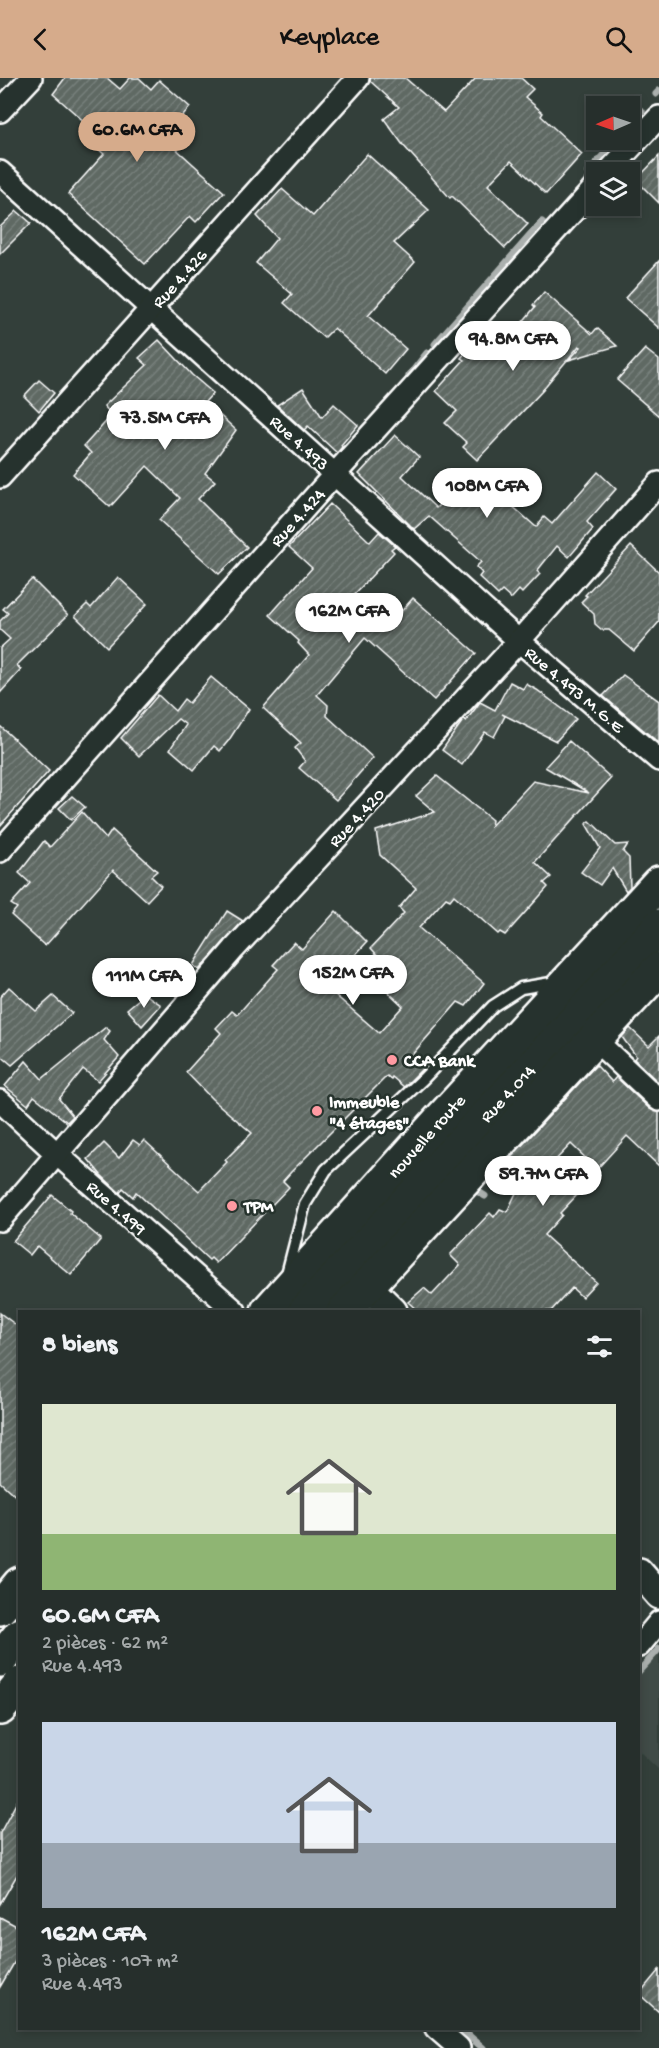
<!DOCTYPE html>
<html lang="fr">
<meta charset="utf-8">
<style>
:root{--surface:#262f2c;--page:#323b38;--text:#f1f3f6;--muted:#a4a9a9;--line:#424a48;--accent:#d6ab8b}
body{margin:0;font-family:"Gochi Hand",sans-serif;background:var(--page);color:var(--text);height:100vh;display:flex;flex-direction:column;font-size:22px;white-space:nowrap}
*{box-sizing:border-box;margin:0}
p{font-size:20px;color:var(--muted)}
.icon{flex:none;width:33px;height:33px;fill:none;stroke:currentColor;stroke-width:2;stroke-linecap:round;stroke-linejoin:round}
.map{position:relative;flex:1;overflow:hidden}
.details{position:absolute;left:18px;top:1232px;width:622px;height:720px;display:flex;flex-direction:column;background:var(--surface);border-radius:0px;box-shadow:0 3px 9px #0003,0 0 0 2px var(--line)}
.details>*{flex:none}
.needle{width:39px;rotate:268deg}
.buttons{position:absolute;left:586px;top:18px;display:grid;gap:12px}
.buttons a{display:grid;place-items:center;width:54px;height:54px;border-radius:0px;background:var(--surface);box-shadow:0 3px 9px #0003,0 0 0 2px var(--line);font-size:30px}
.price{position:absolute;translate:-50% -51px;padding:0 14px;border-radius:21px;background:#fff;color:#222;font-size:20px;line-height:39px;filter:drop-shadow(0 2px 3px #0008)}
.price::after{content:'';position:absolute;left:50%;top:36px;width:18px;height:14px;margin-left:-9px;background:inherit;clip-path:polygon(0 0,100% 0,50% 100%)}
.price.active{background:var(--accent);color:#111}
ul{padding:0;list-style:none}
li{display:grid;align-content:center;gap:12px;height:318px;padding:0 24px}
li span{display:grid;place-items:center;height:186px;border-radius:0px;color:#555}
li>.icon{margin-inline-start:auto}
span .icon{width:108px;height:108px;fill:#fffc;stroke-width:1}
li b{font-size:26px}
h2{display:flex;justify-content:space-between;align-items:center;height:72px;padding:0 24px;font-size:26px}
header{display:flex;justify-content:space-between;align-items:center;height:78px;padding:0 24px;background:var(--accent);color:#111;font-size:27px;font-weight:600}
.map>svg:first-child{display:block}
</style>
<header><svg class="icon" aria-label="back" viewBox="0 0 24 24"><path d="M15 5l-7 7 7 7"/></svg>Keyplace<svg class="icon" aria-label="search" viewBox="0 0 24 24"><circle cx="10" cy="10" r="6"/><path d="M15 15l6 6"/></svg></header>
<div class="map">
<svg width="659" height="1970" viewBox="0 0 659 1970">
<defs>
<pattern id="building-hatch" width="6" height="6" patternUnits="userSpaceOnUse" patternTransform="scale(1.5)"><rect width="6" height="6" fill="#5f6964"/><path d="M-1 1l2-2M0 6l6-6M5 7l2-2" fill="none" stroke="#77807b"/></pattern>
</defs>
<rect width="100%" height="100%" fill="#333f3a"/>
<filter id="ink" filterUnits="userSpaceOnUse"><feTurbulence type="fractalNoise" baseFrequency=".0167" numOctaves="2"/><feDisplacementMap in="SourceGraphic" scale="12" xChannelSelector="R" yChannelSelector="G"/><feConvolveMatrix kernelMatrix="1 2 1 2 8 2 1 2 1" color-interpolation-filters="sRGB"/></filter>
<g filter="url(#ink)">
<!-- built -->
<polygon fill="#404c47" points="659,1574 659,1692 639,1673 639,1597"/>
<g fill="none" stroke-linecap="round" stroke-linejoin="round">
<!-- stream -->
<g stroke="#abb0ae" stroke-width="7">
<polyline points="656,16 659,13"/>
<polyline points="630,46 642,33"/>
<polyline points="588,94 617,62"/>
<polyline points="435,266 542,144"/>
<polyline points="409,298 427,275"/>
<polyline points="469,1108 485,1118"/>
<polyline points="639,1593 659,1571"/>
<polyline points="460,1950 483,1970"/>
</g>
</g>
<!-- building -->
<g fill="url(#building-hatch)" stroke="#fff" stroke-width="1.5">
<polygon points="65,0 107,0 120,11 130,0 139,0 151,11 159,2 190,29 163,59 224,114 196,144 190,138 145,186 68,116 104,76 97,70 105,62 53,16"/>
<polygon points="370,0 405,0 444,34 476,0 521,0 533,11 525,19 543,35 541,38 582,76 546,116 511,83 488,107 528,146 505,170 452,118 450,120 403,67 384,41 399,29 370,3"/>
<polygon points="367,76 429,132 394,165 415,184 368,238 406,271 385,296 334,250 324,260 284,225 292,216 256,185 277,160 257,138 282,111 313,138"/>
<polygon points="659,78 659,125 636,102"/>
<polygon points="17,133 31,145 0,176 0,149"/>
<polygon points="659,183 659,250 625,220"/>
<polygon points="544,214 592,256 597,250 617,268 569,282 581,269 579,268 542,312 543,312 477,382 463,369 467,365 445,345 457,333 436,313 464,282 461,280 484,252 503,268 535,229 533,227"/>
<polygon points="159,262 192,297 213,315 205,324 236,352 205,395 215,403 198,421 247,469 219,496 159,442 180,420 147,388 110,429 73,396 91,375 84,368 112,337 104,328 147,287 139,280"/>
<polygon points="645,271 659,282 659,338 617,302"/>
<polygon points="39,302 54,315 39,333 24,318"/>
<polygon points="303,310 322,339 334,326 358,347 341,367 342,369 337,375 308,348 304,352 277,327"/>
<polygon points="395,357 419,379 402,398 436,430 473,393 536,449 544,439 552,446 598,394 616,411 587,444 593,451 569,479 557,468 537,493 540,496 522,515 519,512 511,521 502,513 498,517 479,499 482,495 476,489 481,484 429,438 414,451 359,396"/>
<polygon points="330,426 370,464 379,454 395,468 391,471 394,474 349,522 384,553 413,520 476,575 434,622 365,560 317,617 328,627 327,638 373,680 336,722 299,690 305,683 295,670 301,665 263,630 309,577 298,565 299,563 270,537 312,490 289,469"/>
<polygon points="631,468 659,494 659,544 634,573 609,552 602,552 595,546 594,536 581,524 587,518 585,517"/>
<polygon points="118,499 147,526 107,569 75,538 87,526 91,530"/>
<polygon points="32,501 68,537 17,587 21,592 0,615 0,570 10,561 0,552 0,543 8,535 3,531"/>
<polygon points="623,597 659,623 659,665 603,618"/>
<polygon points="211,599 249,631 229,662 220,673 214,668 194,692 170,671 186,647 178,641 139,678 121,660 158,617 175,633 184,621 189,625"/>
<polygon points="510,604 523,611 526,606 537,612 576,641 556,663 502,636 505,638 494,659 485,654 462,687 442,672 464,641 466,643 480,624 495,632"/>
<polygon points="0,648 49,693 0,748"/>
<polygon points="569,663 611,700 535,784 551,799 544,805 548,809 505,857 500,854 498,856 454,817 450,822 446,820 419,850 484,905 466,928 458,924 410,979 423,990 404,1009 392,999 391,1001 387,998 291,1094 283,1103 289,1109 216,1185 211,1180 209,1182 136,1114 133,1119 123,1110 120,1115 101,1097 88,1081 104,1065 119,1080 133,1062 140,1067 144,1062 199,1113 227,1084 225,1082 252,1055 212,1021 186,994 221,955 216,950 232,933 237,937 278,891 273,887 294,864 302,871 336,833 367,864 326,909 379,955 403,928 384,910 403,888 378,878 371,870 404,835 399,830 416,810 380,777 376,753 435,734 416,718 437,698 492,742 491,748 533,703 589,715 545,689"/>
<polygon points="72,718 85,729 71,742 59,730"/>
<polygon points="82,734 106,761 112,752 157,793 151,798 161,808 147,823 113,792 45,868 11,837 17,830 11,826 30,805 19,795 44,763 50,769"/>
<polygon points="590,743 615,767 628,766 623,774 629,780 630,809 626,813 612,790 600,807 581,794 600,770 586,746"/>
<polygon points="227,833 243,843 199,892 193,887"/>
<polygon points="9,909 36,933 53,918 72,935 12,987 0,977 0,919"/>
<polygon points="145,916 161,927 142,948 127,931"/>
<polygon points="106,949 110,953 104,962 119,979 98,1003 83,991 59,1021 73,1038 67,1044 34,1018 28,1027 5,1008 26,983 42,1001"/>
<polygon points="630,950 649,968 659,958 659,1005 634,981 636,978 622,959"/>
<polygon points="596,987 612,1004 616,999 650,1031 659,1034 659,1088 627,1058 597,1091 571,1066 547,1091 577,1117 560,1135 562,1137 544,1157 596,1204 582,1219 572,1210 551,1233 418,1233 408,1224 424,1210 432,1217 460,1187 450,1177 490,1135 494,1139 500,1131 507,1134 523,1100 506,1085"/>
<polygon points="52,1117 71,1133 70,1135 101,1161 71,1197 37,1168 30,1177 13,1163"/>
<polygon points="0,1235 20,1250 20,1422 0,1404"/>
<polygon points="20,1718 20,1792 0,1826 0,1755"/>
<polygon points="0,1839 20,1850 20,1875 0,1909"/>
<polygon points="659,1892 659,1934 639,1916"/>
</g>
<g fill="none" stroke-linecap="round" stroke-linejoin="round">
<defs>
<polyline id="service" points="287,1196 305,1126 326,1092 423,1001 493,928 521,910 557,904"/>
<g id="minor">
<polyline points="0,33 31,0"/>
<polyline points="0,94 519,563 659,682"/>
<polyline points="608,94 659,39"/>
<polyline points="0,399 358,0"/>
<polyline points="0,773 335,396 597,107"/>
<polyline points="594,961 659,1022"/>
<polyline points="0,1023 58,1077 235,1233"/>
<polyline points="0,1142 234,871 519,563 659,405"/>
<polyline points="639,1568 659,1544"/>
<polyline points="436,1950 459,1970"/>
</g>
<g id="tertiary">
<polyline points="353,1194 393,1233"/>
<polyline points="639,1494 659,1517"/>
</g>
<g id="trunk">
<polyline points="268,1233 440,1042 659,805"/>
<polyline points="305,1233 574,943 659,848"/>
<polyline points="344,1233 659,891"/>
<polyline points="0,1530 20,1506"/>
<polyline points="0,1582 20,1557"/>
<polyline points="0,1630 20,1606"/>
</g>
</defs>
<!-- service casing -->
<use href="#service" stroke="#fff" stroke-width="15"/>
<!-- minor casing -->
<use href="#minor" stroke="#fff" stroke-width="26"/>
<!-- tertiary casing -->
<use href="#tertiary" stroke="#fff" stroke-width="32"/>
<!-- trunk casing -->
<use href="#trunk" stroke="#fff" stroke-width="38"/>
<!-- service -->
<use href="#service" stroke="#26332d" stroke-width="10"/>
<!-- minor -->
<use href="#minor" stroke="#26332d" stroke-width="21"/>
<!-- tertiary -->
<use href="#tertiary" stroke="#26332d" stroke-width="27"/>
<!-- trunk -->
<use href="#trunk" stroke="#26332d" stroke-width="33"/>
</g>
</g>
<!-- markers -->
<g fill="#ff9aa2" stroke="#26332d" stroke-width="2">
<circle cx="392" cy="982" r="6"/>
<circle cx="317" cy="1033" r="6"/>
<circle cx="232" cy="1128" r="6"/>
</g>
<g text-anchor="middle" stroke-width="5" stroke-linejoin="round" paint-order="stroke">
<!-- street labels -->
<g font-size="18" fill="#fff" stroke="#26332d">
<text transform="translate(179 200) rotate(-48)" y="6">Rue 4.426</text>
<text transform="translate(300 364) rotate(42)" y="6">Rue 4.493</text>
<text transform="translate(297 439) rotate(-48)" y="6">Rue 4.424</text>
<text transform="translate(575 611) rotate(40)" y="6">Rue 4.493 M.G.E</text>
<text transform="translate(356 739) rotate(-47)" y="6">Rue 4.420</text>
<text transform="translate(507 1015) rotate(-47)" y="6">Rue 4.014</text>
<text transform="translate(426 1058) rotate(-48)" y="6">nouvelle route</text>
<text transform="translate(117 1129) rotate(41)" y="6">Rue 4.499</text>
</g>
<!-- poi labels -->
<g font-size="18" font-weight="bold" fill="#fff" stroke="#26332d" text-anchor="start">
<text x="404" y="988">CCA Bank</text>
<text x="329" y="1029">Immeuble<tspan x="329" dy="21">"4 étages"</tspan></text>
<text x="244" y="1134">TPM</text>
</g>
</g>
</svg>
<div class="buttons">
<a><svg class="needle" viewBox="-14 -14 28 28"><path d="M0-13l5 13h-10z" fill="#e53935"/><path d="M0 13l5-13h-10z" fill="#a4a9a9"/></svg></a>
<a><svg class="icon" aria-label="layers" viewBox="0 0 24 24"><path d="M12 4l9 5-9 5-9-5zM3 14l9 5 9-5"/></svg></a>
</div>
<b class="price active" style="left:137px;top:85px">60.6M CFA</b>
<b class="price" style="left:513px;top:294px">94.8M CFA</b>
<b class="price" style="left:165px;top:373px">73.5M CFA</b>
<b class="price" style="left:487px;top:441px">108M CFA</b>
<b class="price" style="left:349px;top:566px">162M CFA</b>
<b class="price" style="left:353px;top:928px">152M CFA</b>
<b class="price" style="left:144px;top:931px">111M CFA</b>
<b class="price" style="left:543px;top:1129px">59.7M CFA</b>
<section class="details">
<h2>8 biens<svg class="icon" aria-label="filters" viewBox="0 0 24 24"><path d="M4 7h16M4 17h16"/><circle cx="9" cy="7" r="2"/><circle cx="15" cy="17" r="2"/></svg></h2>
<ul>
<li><span style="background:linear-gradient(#dfe7d0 70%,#8fb573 0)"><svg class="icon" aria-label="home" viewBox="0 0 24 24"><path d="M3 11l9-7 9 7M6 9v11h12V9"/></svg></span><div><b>60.6M CFA</b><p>2 pièces · 62 m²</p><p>Rue 4.493</p></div></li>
<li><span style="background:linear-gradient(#c9d6e8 65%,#9aa5b1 0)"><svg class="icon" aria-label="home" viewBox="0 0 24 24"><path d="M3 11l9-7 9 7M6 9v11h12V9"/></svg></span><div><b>162M CFA</b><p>3 pièces · 107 m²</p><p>Rue 4.493</p></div></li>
</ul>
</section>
</div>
